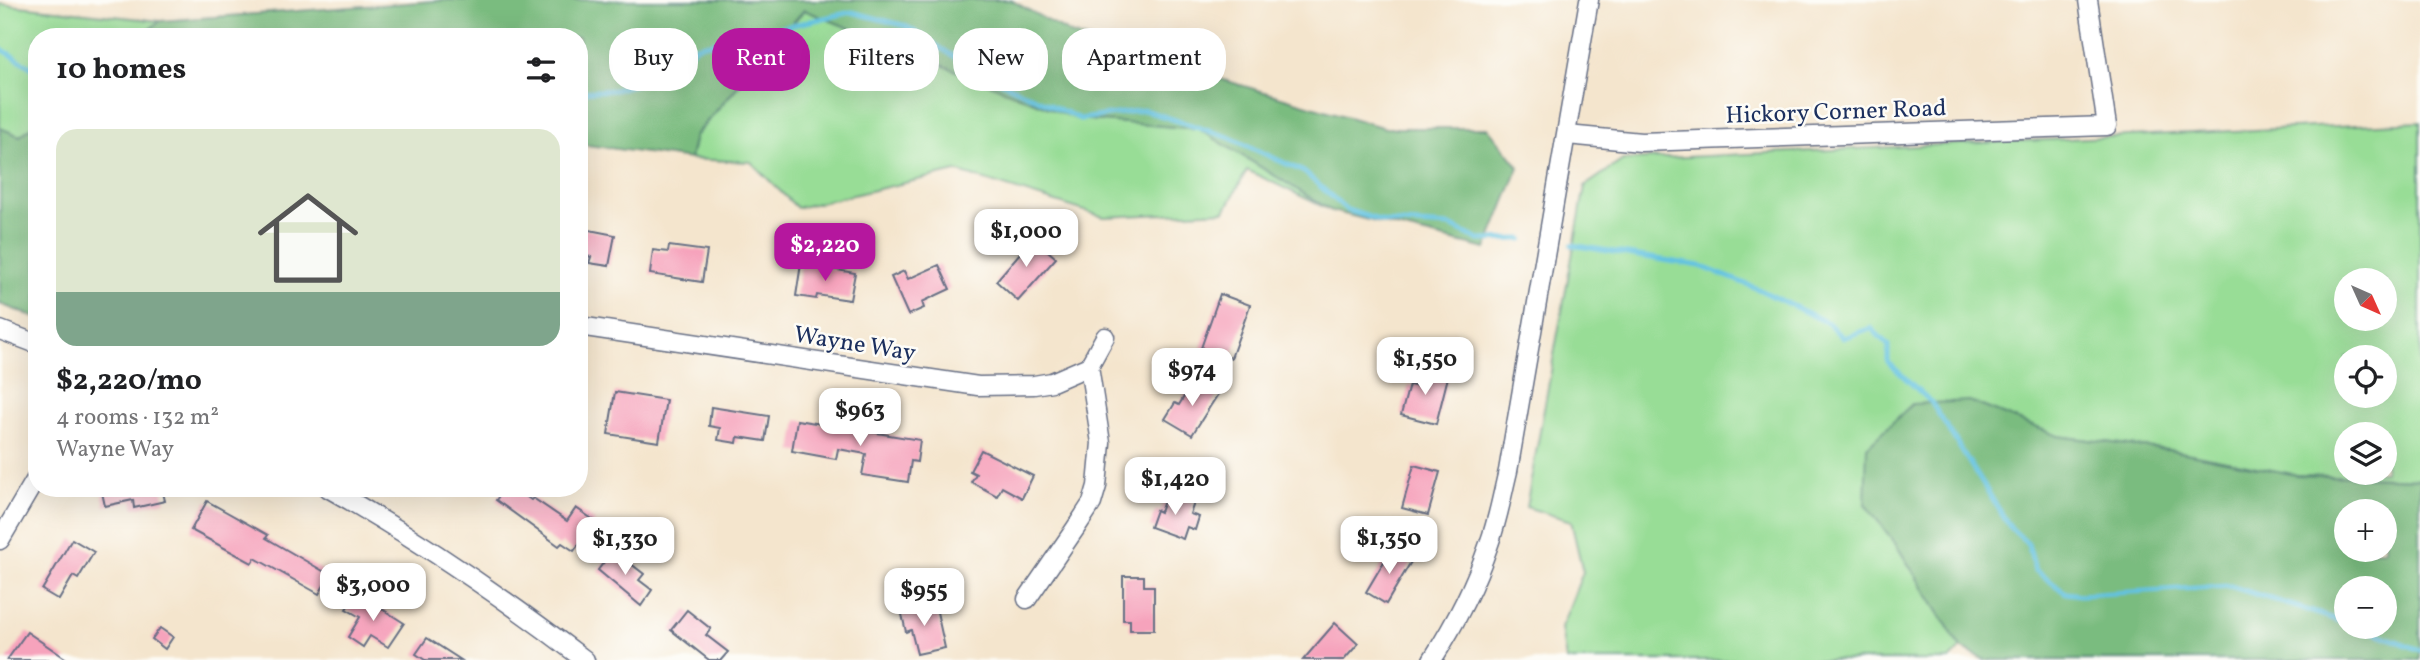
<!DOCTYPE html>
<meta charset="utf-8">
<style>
:root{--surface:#fff;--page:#f2f2f2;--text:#202124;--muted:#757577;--accent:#b5179e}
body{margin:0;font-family:Vollkorn,serif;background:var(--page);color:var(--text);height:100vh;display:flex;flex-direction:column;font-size:26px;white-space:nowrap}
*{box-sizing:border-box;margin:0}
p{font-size:23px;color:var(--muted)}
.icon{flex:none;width:38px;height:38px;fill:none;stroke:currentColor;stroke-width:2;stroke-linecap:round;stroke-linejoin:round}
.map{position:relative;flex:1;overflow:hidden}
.details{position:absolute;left:28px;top:28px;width:560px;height:469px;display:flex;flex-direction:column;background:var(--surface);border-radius:28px;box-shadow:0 7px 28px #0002}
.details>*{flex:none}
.hud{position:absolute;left:609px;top:28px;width:665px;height:63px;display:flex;gap:14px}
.needle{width:46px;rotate:135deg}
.buttons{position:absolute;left:2334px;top:268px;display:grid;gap:14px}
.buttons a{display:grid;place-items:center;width:63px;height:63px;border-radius:50%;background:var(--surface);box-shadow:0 7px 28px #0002;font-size:35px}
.price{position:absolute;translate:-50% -60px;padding:0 16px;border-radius:14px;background:#fff;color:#222;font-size:23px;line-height:46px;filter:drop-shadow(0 2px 4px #0008)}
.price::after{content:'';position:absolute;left:50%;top:42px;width:21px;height:16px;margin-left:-10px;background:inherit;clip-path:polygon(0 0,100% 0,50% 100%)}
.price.selected{background:var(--accent);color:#fff}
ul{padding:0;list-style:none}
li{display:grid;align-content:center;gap:14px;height:371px;padding:0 28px}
li span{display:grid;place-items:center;height:217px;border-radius:21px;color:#555}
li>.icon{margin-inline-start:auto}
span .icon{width:126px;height:126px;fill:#fffc;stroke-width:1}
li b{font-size:30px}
h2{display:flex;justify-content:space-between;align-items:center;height:84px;padding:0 28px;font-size:30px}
.chip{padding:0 24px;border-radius:28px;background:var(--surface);box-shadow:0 7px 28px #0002;font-size:24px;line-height:63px}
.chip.selected{background:var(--accent);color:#fff}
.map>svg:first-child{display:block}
</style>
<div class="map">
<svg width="2420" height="660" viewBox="0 0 2420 660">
<rect width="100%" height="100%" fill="#fdfcf7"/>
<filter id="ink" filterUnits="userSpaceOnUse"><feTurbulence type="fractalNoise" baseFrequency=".0143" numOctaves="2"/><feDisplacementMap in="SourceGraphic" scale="14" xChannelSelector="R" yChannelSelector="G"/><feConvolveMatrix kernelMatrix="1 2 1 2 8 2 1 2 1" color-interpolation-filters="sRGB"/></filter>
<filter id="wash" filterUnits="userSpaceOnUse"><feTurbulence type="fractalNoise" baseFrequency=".00686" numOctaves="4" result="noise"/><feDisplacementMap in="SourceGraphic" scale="28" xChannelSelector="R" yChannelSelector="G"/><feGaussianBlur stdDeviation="1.57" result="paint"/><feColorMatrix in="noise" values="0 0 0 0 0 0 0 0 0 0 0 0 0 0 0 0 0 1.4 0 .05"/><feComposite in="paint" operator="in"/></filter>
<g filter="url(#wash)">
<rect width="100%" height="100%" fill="#f4e5cd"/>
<!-- green -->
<g fill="#98dd96" stroke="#5a867a" stroke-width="2" fill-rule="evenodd">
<polygon points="0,4 160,21 140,37 37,37 37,123 20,136 0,128"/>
<polygon points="804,10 1077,119 1199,129 1332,211 1247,170 1225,211 1104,217 956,171 797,208 751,162 690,159 695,136"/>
<path d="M2420 122V479L2297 475 2175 451 2058 436 1969 401 1865 504 1895 543 1961 648 1949 660H1566L1561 628 1583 572 1571 521 1526 507 1585 186 1623 160ZM2347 280H2385V318H2347ZM2347 357H2385V396H2347ZM2347 434H2385V472H2347Z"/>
</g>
<!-- forest -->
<g fill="#7abc7f" stroke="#4a766e" stroke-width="2" fill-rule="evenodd">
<polygon points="447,0 1011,0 1073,35 1385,128 1488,128 1519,167 1486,249 1332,211 1199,129 1077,119 804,10 695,135 690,159 579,144 579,37 140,37 160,21"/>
<polygon points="37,123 37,318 0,304 0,128 20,136"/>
<path d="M1969 401 2058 436 2175 451 2297 475 2420 479V660H1985L1961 648 1895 543 1865 504 1867 447 1912 404ZM2347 511H2385V550H2347ZM2347 588H2385V626H2347Z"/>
</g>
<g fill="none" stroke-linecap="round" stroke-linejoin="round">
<!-- stream -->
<g stroke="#62c2e1" stroke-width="5">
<polyline points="0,48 37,71"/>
<polyline points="579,92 615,90 671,73 696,46 852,12 906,26 975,70 1080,119 1144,110 1228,137 1304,172 1347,210 1384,222 1450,226 1479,240 1522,239"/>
<polyline points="1572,245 1700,266 1756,288 1828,323 1843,338 1871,328 1888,345 1888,362 1931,402 2010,527 2028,544 2035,570 2066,593 2081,595 2230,586 2347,623"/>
<polyline points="2357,626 2420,650"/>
</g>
</g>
<g id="blocks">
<!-- building -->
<g fill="#f6a3bc">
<polygon points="579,228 615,235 609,266 589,263 591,257 579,254"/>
<polygon points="1033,238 1056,258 1018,301 996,281"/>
<polygon points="669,246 707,251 702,282 650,274 653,250 668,252"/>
<polygon points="801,264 855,273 850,300 817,295 816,299 796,296"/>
<polygon points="939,265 950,289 922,302 924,308 908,315 891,277 904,271 908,279"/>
<polygon points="1220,294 1250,305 1231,358 1201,348"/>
<polygon points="1419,370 1448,377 1436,424 1401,415 1409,385 1415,386"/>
<polygon points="1194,380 1218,394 1192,435 1165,419 1175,403 1179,405"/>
<polygon points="615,392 666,400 659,442 608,434"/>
<polygon points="711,407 769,416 765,441 738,437 737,443 718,440 720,428 709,426"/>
<polygon points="797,420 920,440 917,462 911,461 908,482 862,475 866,454 838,449 836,459 792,451"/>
<polygon points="981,450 1033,476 1022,498 1002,487 997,496 971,482 976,474 970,471"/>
<polygon points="1414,465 1440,472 1428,515 1402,508"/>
<polygon points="101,488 162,488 165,501 134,508 133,500 105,506"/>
<polygon points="505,488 514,488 531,500 533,498 567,521 576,508 595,521 574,551 562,543 559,546 496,500"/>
<polygon points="1167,493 1194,503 1190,514 1199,517 1195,530 1187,527 1183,539 1150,527 1156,510 1160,512"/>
<polygon points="207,501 268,535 266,538 330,575 319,594 255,558 252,563 191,530"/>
<polygon points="72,539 94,552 78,579 73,576 59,600 42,590"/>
<polygon points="1392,548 1412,560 1386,604 1366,592"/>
<polygon points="613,550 644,574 639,580 652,590 641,606 598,570"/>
<polygon points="1123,576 1144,576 1144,586 1154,586 1154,630 1130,630 1130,620 1123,620"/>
<polygon points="357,593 404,623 388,647 370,636 363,647 348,637 360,617 346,609"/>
<polygon points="935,603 945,648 917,654 911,630 906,632 901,610"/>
<polygon points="687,610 711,629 706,635 728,652 721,660 709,660 671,630"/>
<polygon points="1335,623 1358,644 1344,660 1303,660"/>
<polygon points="160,628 173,637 165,649 152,639"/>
<polygon points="27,632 68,660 7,660"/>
<polygon points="427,638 461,660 425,660 416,654"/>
</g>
</g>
</g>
<g filter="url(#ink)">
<use href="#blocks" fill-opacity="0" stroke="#676f85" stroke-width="2"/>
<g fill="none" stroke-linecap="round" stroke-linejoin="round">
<defs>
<g id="minor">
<polyline points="1567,135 1641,142 2107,126 2088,0"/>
<polyline points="579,326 978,386 1034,385 1052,382 1089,366 1105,337"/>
<polyline points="0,330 37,344"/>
<path d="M328 488C418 539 503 597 585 660"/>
<polyline points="0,540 37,477"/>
<polyline points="1027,599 1075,529 1092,503 1097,486 1101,443 1089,366"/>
<path d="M1432 660C1455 624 1475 585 1489 544 1498 520 1502 495 1508 471L1589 0"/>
</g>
</defs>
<!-- minor casing -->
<use href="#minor" stroke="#676f85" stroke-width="21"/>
<!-- minor -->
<use href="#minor" stroke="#fff" stroke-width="18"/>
</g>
</g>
<g text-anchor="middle" stroke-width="5" stroke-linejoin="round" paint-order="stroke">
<!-- street labels -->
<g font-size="24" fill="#1b2f5e" stroke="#fdfcf7">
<text transform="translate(1836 111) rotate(-2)" y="8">Hickory Corner Road</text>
<text transform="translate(855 343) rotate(9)" y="8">Wayne Way</text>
</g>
</g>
</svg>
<div class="buttons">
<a><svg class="needle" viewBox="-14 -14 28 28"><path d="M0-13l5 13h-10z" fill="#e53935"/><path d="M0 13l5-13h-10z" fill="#757577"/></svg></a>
<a><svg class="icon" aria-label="locate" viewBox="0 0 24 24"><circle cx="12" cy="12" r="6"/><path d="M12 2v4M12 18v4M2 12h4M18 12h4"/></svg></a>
<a><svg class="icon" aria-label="layers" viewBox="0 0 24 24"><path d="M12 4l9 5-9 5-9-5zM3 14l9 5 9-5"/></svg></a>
<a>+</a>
<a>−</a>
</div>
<b class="price" style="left:1026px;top:269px">$1,000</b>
<b class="price selected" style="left:825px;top:283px">$2,220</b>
<b class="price" style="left:1425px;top:397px">$1,550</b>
<b class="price" style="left:1192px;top:408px">$974</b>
<b class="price" style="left:860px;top:448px">$963</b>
<b class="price" style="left:1175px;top:517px">$1,420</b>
<b class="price" style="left:1389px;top:576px">$1,350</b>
<b class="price" style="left:625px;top:577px">$1,330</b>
<b class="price" style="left:373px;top:623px">$3,000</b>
<b class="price" style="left:924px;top:628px">$955</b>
<div class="hud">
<a class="chip">Buy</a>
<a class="chip selected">Rent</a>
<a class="chip">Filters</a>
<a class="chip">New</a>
<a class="chip">Apartment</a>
</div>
<section class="details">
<h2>10 homes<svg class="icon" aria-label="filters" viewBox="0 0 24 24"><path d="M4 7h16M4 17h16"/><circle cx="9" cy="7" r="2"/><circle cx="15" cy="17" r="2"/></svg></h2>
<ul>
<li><span style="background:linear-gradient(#dfe7d0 75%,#7fa58c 0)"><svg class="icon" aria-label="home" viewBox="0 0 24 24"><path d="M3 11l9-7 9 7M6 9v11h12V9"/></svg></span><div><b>$2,220/mo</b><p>4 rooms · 132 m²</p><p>Wayne Way</p></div></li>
</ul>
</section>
</div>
